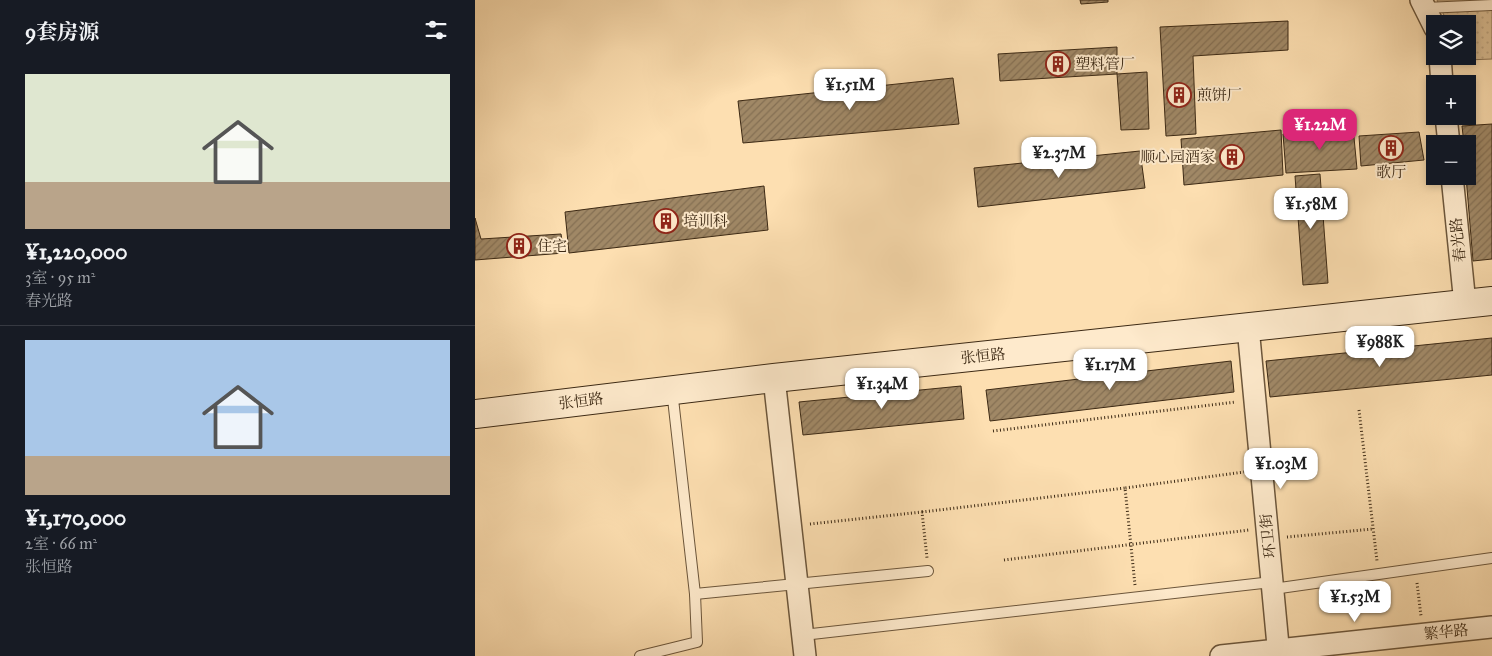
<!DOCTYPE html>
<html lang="zh">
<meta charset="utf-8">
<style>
:root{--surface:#171b24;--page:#242831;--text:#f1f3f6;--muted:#9ea1a6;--line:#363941;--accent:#db2777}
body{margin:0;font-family:"IM FELL Great Primer","Noto Serif SC",serif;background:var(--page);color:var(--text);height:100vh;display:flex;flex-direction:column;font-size:19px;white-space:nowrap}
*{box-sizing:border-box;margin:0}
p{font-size:16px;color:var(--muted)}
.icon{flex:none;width:28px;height:28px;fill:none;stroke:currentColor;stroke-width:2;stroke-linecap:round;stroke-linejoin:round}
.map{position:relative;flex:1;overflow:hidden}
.details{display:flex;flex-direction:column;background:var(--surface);width:475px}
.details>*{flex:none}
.tools{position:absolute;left:951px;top:15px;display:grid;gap:10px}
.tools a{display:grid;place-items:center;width:50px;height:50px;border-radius:0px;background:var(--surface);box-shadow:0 2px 8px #0003;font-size:25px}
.price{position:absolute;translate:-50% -42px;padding:0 11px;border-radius:10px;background:#fff;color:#222;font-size:16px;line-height:32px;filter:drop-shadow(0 1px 2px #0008)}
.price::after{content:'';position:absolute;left:50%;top:30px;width:15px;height:11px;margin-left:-8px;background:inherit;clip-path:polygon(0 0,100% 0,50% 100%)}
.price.on{background:var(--accent);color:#fff}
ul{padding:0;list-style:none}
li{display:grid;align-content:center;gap:10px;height:265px;padding:0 25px}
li+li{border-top:1px solid var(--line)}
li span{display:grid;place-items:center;height:155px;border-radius:0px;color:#555}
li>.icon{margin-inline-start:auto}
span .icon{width:90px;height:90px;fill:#fffc;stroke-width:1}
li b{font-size:21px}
h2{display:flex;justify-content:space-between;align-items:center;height:60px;padding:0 25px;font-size:21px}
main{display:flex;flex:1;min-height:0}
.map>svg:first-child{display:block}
</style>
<main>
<section class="details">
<h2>9套房源<svg class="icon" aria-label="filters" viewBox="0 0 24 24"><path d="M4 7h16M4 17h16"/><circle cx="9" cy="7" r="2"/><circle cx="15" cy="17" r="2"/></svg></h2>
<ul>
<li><span style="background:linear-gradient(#dfe7d0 70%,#b9a48a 0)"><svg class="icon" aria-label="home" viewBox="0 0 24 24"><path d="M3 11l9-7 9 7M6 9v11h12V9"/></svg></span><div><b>¥1,220,000</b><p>3室 · 95 m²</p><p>春光路</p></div></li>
<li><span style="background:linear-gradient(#a9c7e8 75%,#b9a48a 0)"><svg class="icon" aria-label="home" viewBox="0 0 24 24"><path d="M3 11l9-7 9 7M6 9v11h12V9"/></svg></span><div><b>¥1,170,000</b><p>2室 · 66 m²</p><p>张恒路</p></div></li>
</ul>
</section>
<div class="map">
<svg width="1017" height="656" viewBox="0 0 1017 656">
<defs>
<pattern id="grass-dots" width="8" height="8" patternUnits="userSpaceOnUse" patternTransform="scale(1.25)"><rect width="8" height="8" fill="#dcc096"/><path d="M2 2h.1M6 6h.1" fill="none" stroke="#bea580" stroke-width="1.8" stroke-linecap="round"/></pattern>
<pattern id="building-hatch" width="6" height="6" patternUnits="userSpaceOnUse" patternTransform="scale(1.25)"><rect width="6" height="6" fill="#a08866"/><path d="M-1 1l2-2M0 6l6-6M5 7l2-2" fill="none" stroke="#846f53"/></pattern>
</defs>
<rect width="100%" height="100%" fill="#fddfb1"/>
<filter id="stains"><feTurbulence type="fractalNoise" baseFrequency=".004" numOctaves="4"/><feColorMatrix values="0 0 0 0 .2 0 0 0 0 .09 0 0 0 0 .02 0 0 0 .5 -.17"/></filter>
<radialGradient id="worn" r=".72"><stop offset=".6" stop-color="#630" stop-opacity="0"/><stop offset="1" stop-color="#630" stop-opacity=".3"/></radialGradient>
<!-- grass -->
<polygon fill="url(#grass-dots)" stroke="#8c7455" points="962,0 1017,0 1017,59 991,60 989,56 992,56 992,24 973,24"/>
<!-- building -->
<g fill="url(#building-hatch)" stroke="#3c2914">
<polygon points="605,0 633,0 633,2 606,4"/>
<polygon points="813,21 813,50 718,56 721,134 691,136 685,27"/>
<polygon points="642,47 642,74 525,81 523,54"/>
<polygon points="672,72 674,129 646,130 642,74"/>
<polygon points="478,78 484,124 268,143 263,101"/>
<polygon points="1017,124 1017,259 998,261 991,176 992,176 992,144 989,144 987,126"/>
<polygon points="878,127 882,169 811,173 808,134"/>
<polygon points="806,130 808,175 709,185 706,139"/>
<polygon points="944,132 949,160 886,166 884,136"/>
<polygon points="665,151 670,188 503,207 499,168"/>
<polygon points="845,174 853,283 828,285 820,176"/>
<polygon points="289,186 293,230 94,253 90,212"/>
<polygon points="0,218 6,239 86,234 89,253 0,260"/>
<polygon points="1017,338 1017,375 795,397 791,361"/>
<polygon points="756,361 759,392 515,421 511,390"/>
<polygon points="486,386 489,419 328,435 324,402"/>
</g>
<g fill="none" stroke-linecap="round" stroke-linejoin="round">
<defs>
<g id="lane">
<polyline points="950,8 1017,5"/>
<polyline points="798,589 1017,558"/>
<polyline points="220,594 453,571"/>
<polyline points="328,635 797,582"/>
<polyline points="165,656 222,642 220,594 197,390"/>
</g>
<g id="street">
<polyline points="946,0 960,28"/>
<polyline points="965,56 967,84"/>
<polyline points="971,116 974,144"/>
<polyline points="977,176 990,304"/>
<polyline points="773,327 804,656"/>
<polyline points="299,378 330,656"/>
<polyline points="746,656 1017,627"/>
</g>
<polyline id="secondary" points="0,414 299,378 1017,301"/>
</defs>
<!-- lane casing -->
<use href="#lane" stroke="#6c563b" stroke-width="12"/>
<!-- street casing -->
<use href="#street" stroke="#6c563b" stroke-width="24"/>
<!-- secondary casing -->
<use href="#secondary" stroke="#3c2914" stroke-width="30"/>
<!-- path -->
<g stroke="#3c2914" stroke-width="3" stroke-dasharray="1 2.5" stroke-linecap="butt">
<polyline points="884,410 902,561"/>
<polyline points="518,431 761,402"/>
<polyline points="447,512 650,488"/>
<polyline points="335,524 447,512 452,558"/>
<polyline points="812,537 898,529"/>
<polyline points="529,560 774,530"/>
<polyline points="942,583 946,616"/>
<polyline points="660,585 650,488 769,472"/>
</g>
<!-- lane -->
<use href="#lane" stroke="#feeacc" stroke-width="10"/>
<!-- street -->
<use href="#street" stroke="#feeacc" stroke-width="21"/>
<!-- secondary -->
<use href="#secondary" stroke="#feeacc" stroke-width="28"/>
</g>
<!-- icons -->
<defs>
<symbol id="building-ring" viewBox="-11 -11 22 22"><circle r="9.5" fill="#feeacc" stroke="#8f2418" stroke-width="1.5"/><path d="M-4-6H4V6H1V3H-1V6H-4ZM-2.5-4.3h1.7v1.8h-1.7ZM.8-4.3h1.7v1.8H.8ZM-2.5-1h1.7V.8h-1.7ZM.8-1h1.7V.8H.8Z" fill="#8f2418"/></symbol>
</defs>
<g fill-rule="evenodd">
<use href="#building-ring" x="569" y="50" width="28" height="28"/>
<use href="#building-ring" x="690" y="81" width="28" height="28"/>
<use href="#building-ring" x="902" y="134" width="28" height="28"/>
<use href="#building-ring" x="743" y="143" width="28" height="28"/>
<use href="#building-ring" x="177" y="207" width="28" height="28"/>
<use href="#building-ring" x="30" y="232" width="28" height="28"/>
</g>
<g text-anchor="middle" stroke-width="4" stroke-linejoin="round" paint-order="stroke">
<!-- poi labels -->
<g font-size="15" fill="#3c2914" stroke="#feeacc" text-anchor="start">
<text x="600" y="69">塑料管厂</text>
<text x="722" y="100">煎饼厂</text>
<text x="740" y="162" text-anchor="end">顺心园酒家</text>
<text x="916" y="177" text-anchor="middle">歌厅</text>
<text x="208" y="226">培训科</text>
<text x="62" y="251">住宅</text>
</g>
<!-- street labels -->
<g font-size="15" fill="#3c2914" stroke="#feeacc">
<text transform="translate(983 240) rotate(-96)" y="5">春光路</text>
<text transform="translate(508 356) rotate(-6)" y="5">张恒路</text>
<text transform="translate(106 401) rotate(-7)" y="5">张恒路</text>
<text transform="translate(793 536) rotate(-96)" y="5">环卫街</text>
<text transform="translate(971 632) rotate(-6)" y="5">繁华路</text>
</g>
</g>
<rect width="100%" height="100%" filter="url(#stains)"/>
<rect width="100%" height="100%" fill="url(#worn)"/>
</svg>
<div class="tools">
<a><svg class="icon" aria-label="layers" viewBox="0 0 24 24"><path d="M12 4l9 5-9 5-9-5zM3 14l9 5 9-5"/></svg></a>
<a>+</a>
<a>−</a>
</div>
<b class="price" style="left:375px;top:111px">¥1.51M</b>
<b class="price on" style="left:845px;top:151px">¥1.22M</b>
<b class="price" style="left:584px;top:179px">¥2.37M</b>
<b class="price" style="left:836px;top:230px">¥1.58M</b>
<b class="price" style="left:905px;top:368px">¥988K</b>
<b class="price" style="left:635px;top:391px">¥1.17M</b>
<b class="price" style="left:407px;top:410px">¥1.34M</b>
<b class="price" style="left:806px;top:490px">¥1.03M</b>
<b class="price" style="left:880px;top:623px">¥1.53M</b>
</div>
</main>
